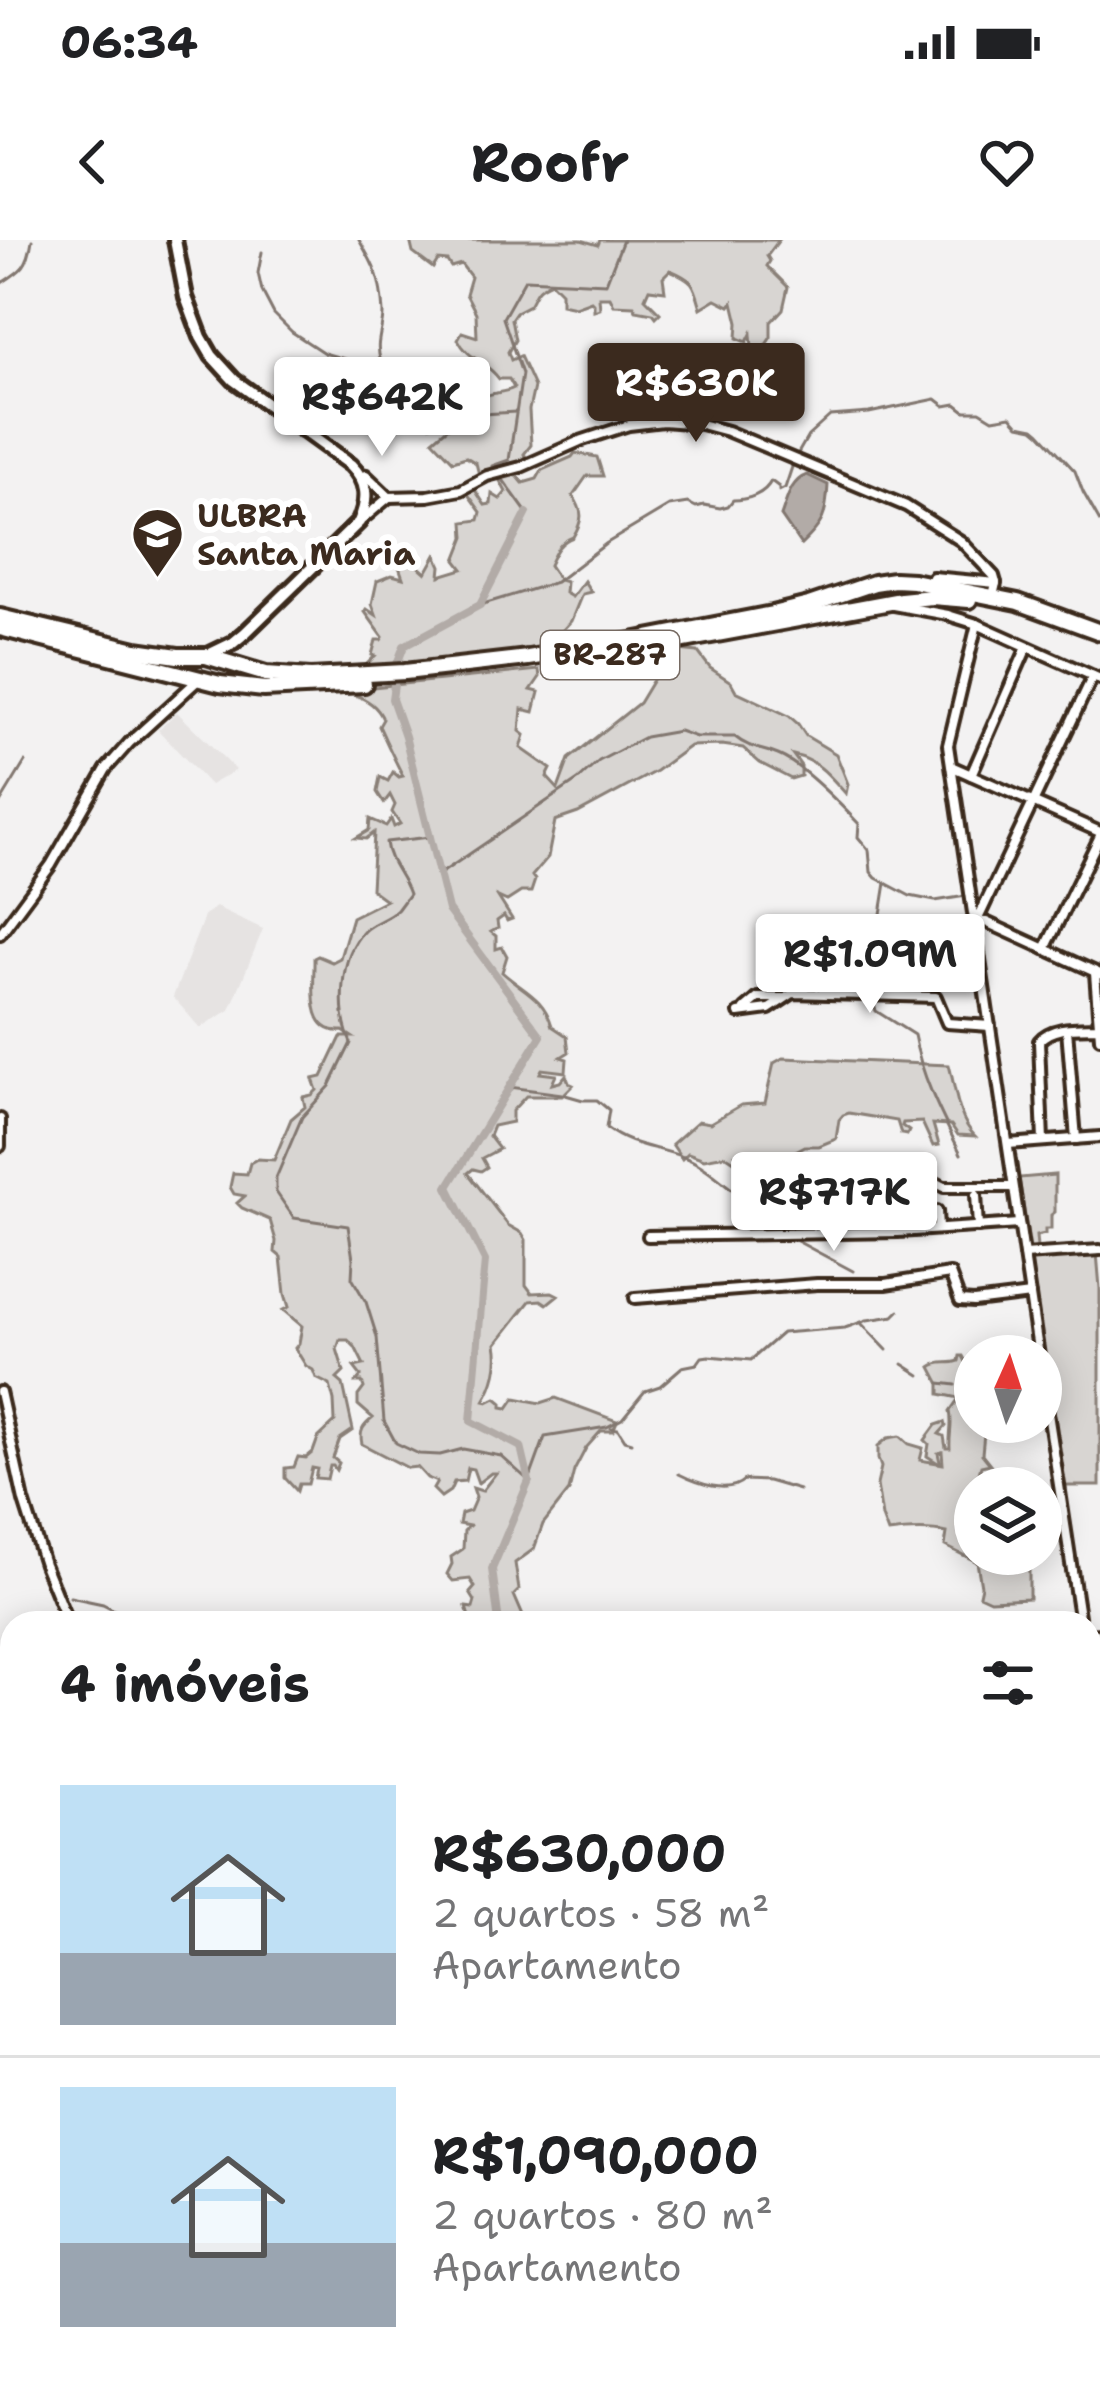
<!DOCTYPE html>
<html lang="pt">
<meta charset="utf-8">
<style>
:root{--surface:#fff;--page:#f2f2f2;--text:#202124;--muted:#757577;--line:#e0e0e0;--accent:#3b2a1e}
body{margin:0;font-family:"Shantell Sans",sans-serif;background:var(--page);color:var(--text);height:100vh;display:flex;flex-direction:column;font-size:45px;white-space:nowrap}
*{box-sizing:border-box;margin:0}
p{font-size:39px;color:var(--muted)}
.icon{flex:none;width:66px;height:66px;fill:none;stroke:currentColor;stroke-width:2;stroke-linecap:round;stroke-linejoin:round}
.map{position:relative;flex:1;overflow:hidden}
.side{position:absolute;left:0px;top:1371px;width:1101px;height:771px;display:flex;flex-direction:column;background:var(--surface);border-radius:36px 36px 0 0;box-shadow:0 6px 30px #0003}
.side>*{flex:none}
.needle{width:78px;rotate:3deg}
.tools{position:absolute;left:954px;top:1095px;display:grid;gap:24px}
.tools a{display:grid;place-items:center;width:108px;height:108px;border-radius:50%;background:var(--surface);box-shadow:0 6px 30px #0003;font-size:60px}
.price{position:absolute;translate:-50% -102px;padding:0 27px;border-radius:12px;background:#fff;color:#222;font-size:39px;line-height:78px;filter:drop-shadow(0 3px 6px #0008)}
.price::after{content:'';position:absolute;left:50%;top:72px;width:36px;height:27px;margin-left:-18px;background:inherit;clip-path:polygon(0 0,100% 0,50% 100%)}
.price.active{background:var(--accent);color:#fff}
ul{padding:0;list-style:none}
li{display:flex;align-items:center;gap:36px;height:300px;padding:0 60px}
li+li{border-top:3px solid var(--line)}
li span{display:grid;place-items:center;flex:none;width:336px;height:240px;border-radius:0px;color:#555}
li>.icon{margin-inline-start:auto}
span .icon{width:144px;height:144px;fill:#fffc;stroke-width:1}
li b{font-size:51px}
h2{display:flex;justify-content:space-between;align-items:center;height:144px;padding:0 60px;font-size:51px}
.status{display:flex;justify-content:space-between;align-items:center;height:84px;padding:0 60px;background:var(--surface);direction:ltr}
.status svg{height:33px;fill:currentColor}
header{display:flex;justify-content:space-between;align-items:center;height:156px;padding:0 60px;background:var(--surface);font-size:54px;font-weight:700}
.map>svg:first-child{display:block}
</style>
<div class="status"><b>06:34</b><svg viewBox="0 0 49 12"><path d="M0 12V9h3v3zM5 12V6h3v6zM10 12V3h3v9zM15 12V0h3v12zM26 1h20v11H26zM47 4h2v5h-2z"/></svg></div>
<header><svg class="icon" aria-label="back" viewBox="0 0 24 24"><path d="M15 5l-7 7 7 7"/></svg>Roofr<svg class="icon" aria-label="heart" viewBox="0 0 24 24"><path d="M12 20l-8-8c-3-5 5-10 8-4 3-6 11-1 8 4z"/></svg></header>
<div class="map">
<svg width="1100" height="2141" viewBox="0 0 1100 2141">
<rect width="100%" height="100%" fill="#f3f2f2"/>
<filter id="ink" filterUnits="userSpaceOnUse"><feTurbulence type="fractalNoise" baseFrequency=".00833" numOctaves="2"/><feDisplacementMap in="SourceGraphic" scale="24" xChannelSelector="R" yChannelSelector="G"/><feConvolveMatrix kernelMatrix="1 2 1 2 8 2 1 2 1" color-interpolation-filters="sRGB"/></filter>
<g filter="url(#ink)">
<!-- built -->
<g fill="#e6e3e2">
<polygon points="177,472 179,474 236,530 210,545 158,490"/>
<polygon points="216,667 263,689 230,770 200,788 173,757 205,674"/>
</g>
<!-- green -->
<g fill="#d8d5d2" stroke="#8a8078" stroke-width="3">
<path d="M410 0H581L598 5 600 0H779L767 16 770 21 767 26 788 47 783 69 771 82V97L765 106 752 108 751 94 747 102 737 98 738 83 733 62 730 66 716 59 701 68C694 43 694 40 670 30L663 37 665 51 649 49 645 58 660 73 656 77 653 73 636 70 634 66 614 65 610 57H599L600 69 594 71V64L591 61 575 67 561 64V52L551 42C534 49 537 52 529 65L516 72 511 79 515 100 508 112 511 120 520 116 534 147 529 170 531 205 524 214 529 221 479 235 476 223 466 217 453 221 433 200 451 185 450 180 440 181 429 186C442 170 465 161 484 156 495 152 504 153 514 148L509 139H499C488 122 467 119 458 99L462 92 477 97 476 73 466 54 471 37 461 24 451 27 447 21 438 20 433 28 413 13Z"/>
<path d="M575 213 597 217 603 236H587L573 256C584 272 583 280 573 297 559 302 555 312 549 325L559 340 566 342 565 353 572 357 584 341 591 352 582 354 571 381 560 393H570L573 406 368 430 365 426 375 416 372 415 376 400H381L383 397 365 372 367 369 376 375 372 364 377 341 392 335 403 338 397 321 408 317 426 333 436 315 441 326 440 336 463 329 456 320 465 297 464 282 479 280 481 272 467 253 475 250 485 265 491 264 492 254 500 259 506 252 498 237 514 232 523 243 537 239 542 230 572 217Z"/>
<path d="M678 410 698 412 710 428 731 442 736 451 789 476 798 484 806 496 836 514 848 544 846 554C828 534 819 521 793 515L801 526V536L791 539 760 523 743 508 722 505 690 506 656 531 578 573 555 581 548 617 532 636 535 640 531 652H521L507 661 498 657 512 679 507 681 504 676 497 681 498 688 491 692 496 696V709L502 707 507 716 502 732C523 751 544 757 552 786L567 796 569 812 561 817 567 819 566 832 542 829 540 833 556 835 552 844 560 842 566 835 569 843 573 845 562 856H526L512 871V882L493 886 489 896 499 909 482 918 487 927 481 931 473 929 468 933 508 985 522 993 526 1000V1045L532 1053 552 1052 558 1055 547 1064 541 1060 530 1061 496 1104C500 1124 494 1145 484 1161L488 1162 496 1158 502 1163V1167L508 1168 515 1158 541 1163 556 1158 617 1181 613 1191H601L586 1208 574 1231 569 1251 543 1284 534 1309 515 1323 519 1350 514 1355 526 1383H464L462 1379 469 1377 466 1367 473 1368 475 1361 470 1353 475 1347 470 1339 453 1341 447 1334 452 1324 451 1317 463 1309 464 1291 469 1286 459 1284 461 1274 470 1271 476 1257 473 1248 482 1251 496 1233H491L478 1243 473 1229 468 1228 465 1241 454 1242 450 1251 441 1257 433 1249 437 1242 427 1238 417 1227 408 1228 362 1204C359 1191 363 1186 373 1178L358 1165V1156L364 1148 362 1142H356L361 1136 354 1127 364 1125 355 1107 348 1100H340L337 1109 344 1132 337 1139 343 1144 353 1190 340 1199 333 1218 339 1223 336 1230 333 1226H330L327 1239 315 1238 317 1229 312 1228 308 1244H299L297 1251 285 1238V1228L294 1227 298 1217 306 1218 313 1212 318 1198 335 1182 334 1161 330 1145 316 1138 313 1130 306 1126 295 1108 299 1103 302 1086 283 1070 289 1067 285 1054 281 1017 275 1012 276 1001 270 980 242 968 237 963 245 956 234 954 230 947 233 933 247 934 250 923 257 919 274 920 291 879 305 867 303 857 312 855 317 850 313 839 322 837 341 797H352L343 791C305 794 315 743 314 718L318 716 332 722 340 718 352 677 386 660 371 649 374 593 366 599 356 598 369 590 370 579 386 586 391 579 394 587 400 584 392 572 395 565 390 555 384 563 377 552 380 537 388 541 393 532 399 537 403 536C394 519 387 503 379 486L383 479C377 466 368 460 355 455L353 449 539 430 540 437 531 450 539 452 534 472 522 469 520 491 525 495 521 508 551 529 547 537 558 549 569 519 639 463 665 420Z"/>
<path d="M783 818 949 825C956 850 957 878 975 896L958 895 951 885 933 884 939 905 933 906 922 882 903 883 902 886 909 891 907 895 901 894 897 881 849 873 843 875 839 880 836 899 819 906H805L786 916 760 915 757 925 745 931V915H737L742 919V926L725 915 704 919 688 913 682 919 672 904 698 881 710 883 741 865 765 863 774 823Z"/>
<polygon points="1055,935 1055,972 1051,975 1051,989 1045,989 1045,994 1036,996 1037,1008 1030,1009 1019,938"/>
<polygon points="1097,1013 1100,1048 1100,1246 1061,1246 1028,1019"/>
<path d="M960 1116H963L975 1139V1146L963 1155 971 1166 970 1174 975 1176V1182H985L982 1214 990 1224 981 1226 975 1248V1314H1024L1029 1326V1358L990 1360 979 1355 981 1346 977 1322 945 1306 947 1293C928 1289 909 1290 888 1293L882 1277 877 1245 881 1227 878 1219V1206L888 1198 900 1196 909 1204 923 1208 920 1220 943 1224 942 1212 938 1213 940 1222 938 1223 927 1216 929 1204 925 1200 936 1185 945 1182 946 1186 939 1194 944 1196 946 1208H950C949 1194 953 1185 950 1171L959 1158 940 1154V1144L931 1127C940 1120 949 1125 959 1121Z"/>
<polygon points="0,1890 12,1895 12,2121 0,2127"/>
<polygon points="63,2130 387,2130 386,2132 398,2139 51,2141"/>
</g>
<!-- water -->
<g fill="#b2aba7" stroke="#827770" stroke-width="3">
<path d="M807 235 828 245C826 277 824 283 801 305L781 276C787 260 790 241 807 235Z"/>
<polygon points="854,693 920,698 921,704 905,721 879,733 874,745 865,748 861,741 853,738 843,722 839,698 845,694"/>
</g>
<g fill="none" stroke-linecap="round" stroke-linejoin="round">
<!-- stream -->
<g stroke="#827770" stroke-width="3">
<path d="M359 0C376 28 381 40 383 73 383 91 374 103 381 122"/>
<polyline points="262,12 258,33 262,51 274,74 292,92 324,113 348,120 382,124 465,175 516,172"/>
<path d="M0 44C22 30 28 27 32 0"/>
<polyline points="797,215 808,196 830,176 869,173 936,159 945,166 956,164 965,171 980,171 993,179 1011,176 1019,185 1034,188 1040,193 1075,231 1083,252 1100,282"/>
<polyline points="495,229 492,226 509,220 522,134 503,78 525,39 606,43 623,0"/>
<polyline points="501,237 527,273"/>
<path d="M480 365 556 342 607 303 669 266 688 263 696 267 704 265 720 268 728 266 733 260C748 260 765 254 771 241L779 247V251L785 248 793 224"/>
<polyline points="0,563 25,522"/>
<path d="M430 597 386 602C388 623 403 635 409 654 408 655 398 669 397 670 388 679 373 682 364 691 339 716 337 773 351 803L330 846 302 877 276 938V952L294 978 348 986 353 1019 352 1038 366 1062 377 1097 384 1181 396 1203 419 1214 440 1215 463 1209 501 1216 529 1241 545 1197 607 1187 622 1179 645 1151 660 1146 682 1127 697 1124 702 1117 709 1116 751 1120 782 1093 845 1088 867 1080 894 1076 899 1071"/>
<path d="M440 634 578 540 599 521 645 497 679 491 696 497H735C748 508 763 509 778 515 802 524 841 565 859 584L858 597 869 610 871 632 876 638 910 656 935 661 966 656"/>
<polyline points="881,674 886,643"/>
<path d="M872 759 876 771 914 795C922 838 941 874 961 914"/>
<path d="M509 847 562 854 583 860H597L609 870 606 888C633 908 656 906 686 918 706 926 723 943 741 956"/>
<polyline points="753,965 776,973 788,989"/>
<polyline points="795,1000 853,1031"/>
<polyline points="861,1083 887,1110"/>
<polyline points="903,1124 920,1135"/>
<polyline points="940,1143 956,1145"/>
<polyline points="611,1188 618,1189 625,1200 632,1202"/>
<path d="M679 1234C697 1243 728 1255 744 1240L768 1241 799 1250"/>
<polyline points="70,1357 103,1364 139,1383"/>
<polyline points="0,1450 12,1447"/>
<polyline points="1089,1578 1100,1576"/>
<polyline points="0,1699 12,1693"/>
<polyline points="1089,1796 1100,1793"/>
<polyline points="0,1932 12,1926"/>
<polyline points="0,2054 12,2069"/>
<polyline points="0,2096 12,2093"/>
<polyline points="57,2130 62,2140 74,2138 88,2141"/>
<polyline points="318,2141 335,2130"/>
</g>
<!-- river -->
<g stroke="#b2aba7" stroke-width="8">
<polyline points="499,1383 492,1329 529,1241 521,1207 471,1181 485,1021 448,947 541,796 448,670 405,496 392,459 397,424 404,406 480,365 527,273"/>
<polyline points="590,2141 604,2130"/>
</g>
<defs>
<g id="minor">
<polyline points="362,237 366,235 389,257"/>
<polyline points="389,257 428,256 461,250 487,236 521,227 580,201 629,185 663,181 701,184 727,191 906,266 961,301 994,336 996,343 993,356"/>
<polyline points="363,279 389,257"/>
<polyline points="931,343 933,337 996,343"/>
<polyline points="893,365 948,375 977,384 1100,439"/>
<polyline points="977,384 948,505 1039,1116"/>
<polyline points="953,527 1100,592"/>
<polyline points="971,535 1027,407"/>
<polyline points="977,681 1093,436"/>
<polyline points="978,682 986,682 1100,734"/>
<polyline points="0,694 51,625 106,529 129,503 198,440"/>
<polyline points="1045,709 1100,596"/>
<polyline points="1095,733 1100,798"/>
<polyline points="745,769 758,758 783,758"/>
<polyline points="739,773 769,769 793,753 936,757 947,783 990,786"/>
<polyline points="1067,789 1076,899"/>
<polyline points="0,879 0,906"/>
<path d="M1043 901 1039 801C1052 785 1080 788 1100 787"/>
<polyline points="1008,904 1100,897"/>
<polyline points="906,927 944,947 1013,947"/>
<polyline points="976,955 978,987"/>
<polyline points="937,971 938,989"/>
<polyline points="648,996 898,992 1019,984"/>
<polyline points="1024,1015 1100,1010"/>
<polyline points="635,1058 817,1044 886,1044 950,1034 960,1061 974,1062 1030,1055"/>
<polyline points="1041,1127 1080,1383"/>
<polyline points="0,1152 24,1261 44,1324 68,1383"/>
<polyline points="1089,1395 1100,1394"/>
<polyline points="1089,1451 1099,1528"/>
</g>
<path id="major" d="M175 0 186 57 201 97 212 116 234 140 351 225C368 242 369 259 359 282L245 393 233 403 206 416"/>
<g id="highway">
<polyline points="0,377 136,410 178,416 206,416 266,434 311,437 405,432 528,418 616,404 772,374 809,365 874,343 894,340 913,341 1018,362 1100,392"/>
<polyline points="0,388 220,444 264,449 364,444"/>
<polyline points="571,421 901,360 932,357 969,360"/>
<polyline points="1089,1722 1100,1722"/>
<polyline points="26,2141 43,2130"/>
</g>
</defs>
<!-- minor casing -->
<use href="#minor" stroke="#3b2a1e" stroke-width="16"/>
<!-- major casing -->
<use href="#major" stroke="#3b2a1e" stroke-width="20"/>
<!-- highway casing -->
<use href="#highway" stroke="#3b2a1e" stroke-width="22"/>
<!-- minor -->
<use href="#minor" stroke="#fff" stroke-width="8"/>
<!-- major -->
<use href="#major" stroke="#fff" stroke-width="10"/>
<!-- highway -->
<use href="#highway" stroke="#fff" stroke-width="14"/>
</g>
</g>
<!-- icons -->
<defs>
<symbol id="university-pin" viewBox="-11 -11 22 30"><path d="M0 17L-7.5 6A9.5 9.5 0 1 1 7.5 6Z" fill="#3b2a1e" stroke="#fff"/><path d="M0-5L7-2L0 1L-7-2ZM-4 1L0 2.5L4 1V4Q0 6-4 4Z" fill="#fff"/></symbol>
</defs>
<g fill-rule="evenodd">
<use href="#university-pin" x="128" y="264" width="59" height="81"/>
</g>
<g text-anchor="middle" stroke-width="12" stroke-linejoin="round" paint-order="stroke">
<!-- shield labels -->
<rect fill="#fff" stroke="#766a62" stroke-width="3" x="541" y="391" width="138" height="48" rx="9"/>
<g font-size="30" font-weight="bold" fill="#3b2a1e">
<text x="610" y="425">BR-287</text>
</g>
<!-- poi labels -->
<g font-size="33" font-weight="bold" fill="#3b2a1e" stroke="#fff" text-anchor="start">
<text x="197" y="287">ULBRA<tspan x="197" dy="38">Santa Maria</tspan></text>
</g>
</g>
</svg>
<div class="tools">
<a><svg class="needle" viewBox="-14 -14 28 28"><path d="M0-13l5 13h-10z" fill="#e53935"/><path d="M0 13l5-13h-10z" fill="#757577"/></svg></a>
<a><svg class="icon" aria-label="layers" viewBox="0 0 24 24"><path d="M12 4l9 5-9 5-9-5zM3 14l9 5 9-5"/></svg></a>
</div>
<b class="price active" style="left:696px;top:205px">R$630K</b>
<b class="price" style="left:382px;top:219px">R$642K</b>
<b class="price" style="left:870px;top:776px">R$1.09M</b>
<b class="price" style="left:834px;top:1014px">R$717K</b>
<section class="side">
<h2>4 imóveis<svg class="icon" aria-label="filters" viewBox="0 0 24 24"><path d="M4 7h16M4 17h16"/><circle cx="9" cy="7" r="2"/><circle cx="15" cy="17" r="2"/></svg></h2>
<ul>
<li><span style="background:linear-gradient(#bfe0f5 70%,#9aa5b1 0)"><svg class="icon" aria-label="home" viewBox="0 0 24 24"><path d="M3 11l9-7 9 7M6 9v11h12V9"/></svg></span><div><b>R$630,000</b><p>2 quartos · 58 m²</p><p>Apartamento</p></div></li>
<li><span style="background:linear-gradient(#bfe0f5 65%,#9aa5b1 0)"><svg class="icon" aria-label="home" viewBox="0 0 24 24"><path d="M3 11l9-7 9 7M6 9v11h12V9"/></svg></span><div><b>R$1,090,000</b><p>2 quartos · 80 m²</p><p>Apartamento</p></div></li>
</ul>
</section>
</div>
